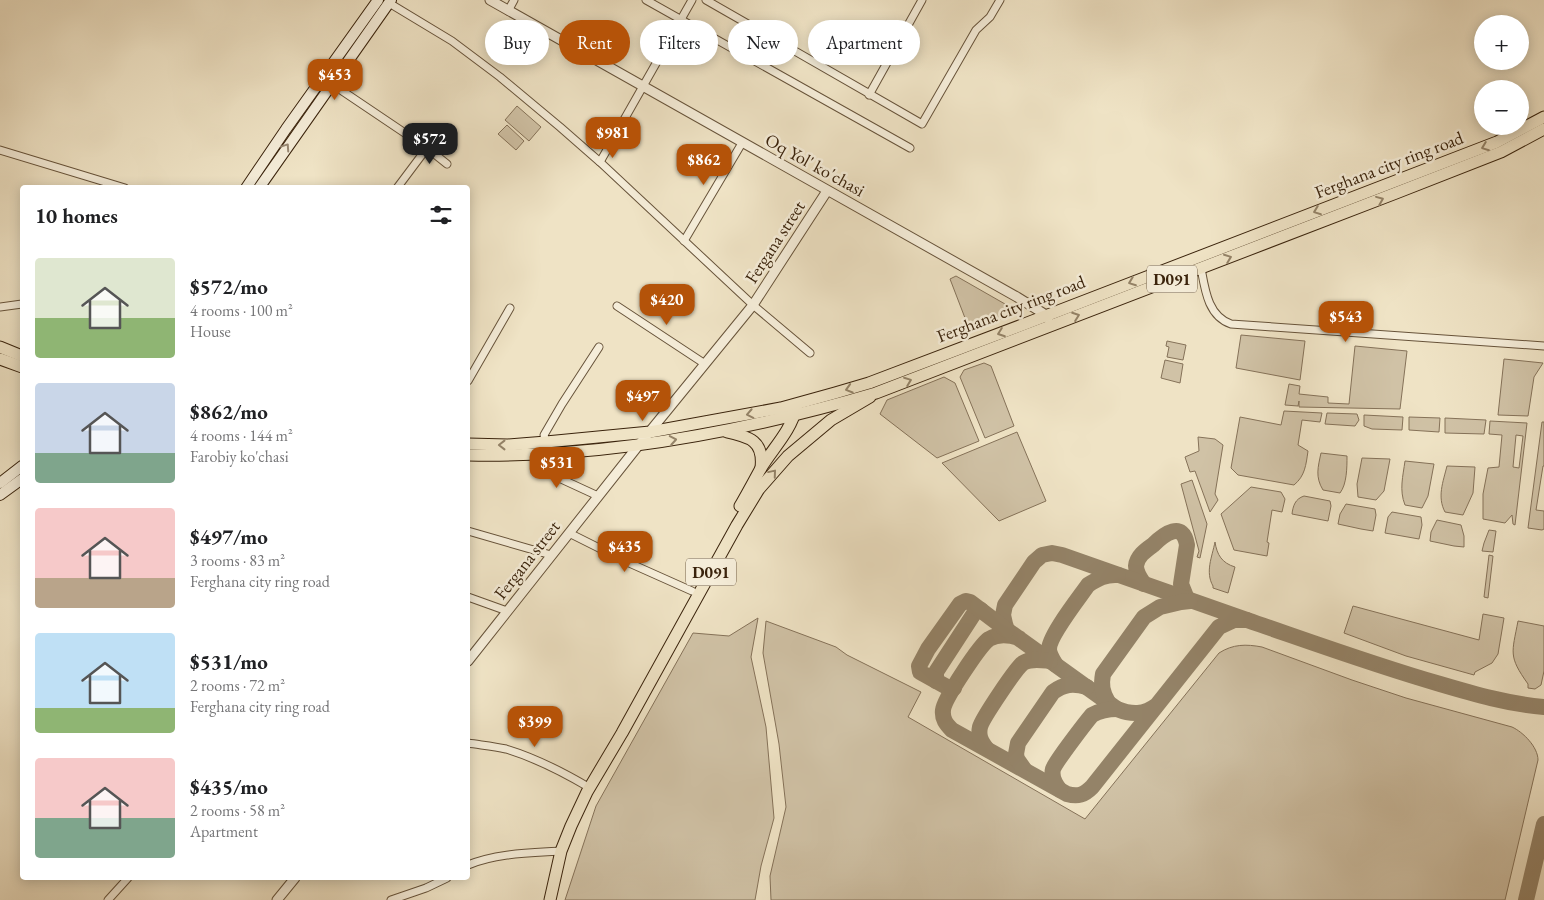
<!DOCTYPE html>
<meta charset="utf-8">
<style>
:root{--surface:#fff;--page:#f6f6f6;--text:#202124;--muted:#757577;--accent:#b45309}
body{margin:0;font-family:"EB Garamond",serif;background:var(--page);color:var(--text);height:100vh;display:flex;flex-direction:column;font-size:19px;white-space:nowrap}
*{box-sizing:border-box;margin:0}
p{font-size:16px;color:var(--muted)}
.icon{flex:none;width:28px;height:28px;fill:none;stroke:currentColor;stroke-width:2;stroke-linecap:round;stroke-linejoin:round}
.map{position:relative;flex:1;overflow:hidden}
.panel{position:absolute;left:20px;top:185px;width:450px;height:695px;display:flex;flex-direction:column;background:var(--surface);border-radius:5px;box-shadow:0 2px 12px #0003}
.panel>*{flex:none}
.hud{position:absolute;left:485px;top:20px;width:475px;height:45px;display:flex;gap:10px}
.controls{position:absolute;left:1474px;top:15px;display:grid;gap:10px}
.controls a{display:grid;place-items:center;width:55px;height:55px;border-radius:50%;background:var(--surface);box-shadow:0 2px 12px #0003;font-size:25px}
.price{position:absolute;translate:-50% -42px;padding:0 11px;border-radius:10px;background:var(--accent);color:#fff;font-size:16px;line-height:32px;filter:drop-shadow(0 1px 2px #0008)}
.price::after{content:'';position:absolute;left:50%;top:30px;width:15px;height:11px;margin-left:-8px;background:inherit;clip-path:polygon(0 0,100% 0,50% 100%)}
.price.selected{background:#222;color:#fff}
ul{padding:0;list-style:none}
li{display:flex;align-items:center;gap:15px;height:125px;padding:0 15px}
li span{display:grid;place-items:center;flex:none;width:140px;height:100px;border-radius:5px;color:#555}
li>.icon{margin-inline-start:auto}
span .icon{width:60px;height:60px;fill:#fffc;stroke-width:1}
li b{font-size:21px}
h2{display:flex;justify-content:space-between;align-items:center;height:60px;padding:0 15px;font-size:21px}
.pill{padding:0 18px;border-radius:22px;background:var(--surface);box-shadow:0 2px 12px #0003;font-size:18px;line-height:45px}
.pill.selected{background:var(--accent);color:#fff}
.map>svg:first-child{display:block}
</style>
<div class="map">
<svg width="1544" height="900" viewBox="0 0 1544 900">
<rect width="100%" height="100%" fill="#efe3c5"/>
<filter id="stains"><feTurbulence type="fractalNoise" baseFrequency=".004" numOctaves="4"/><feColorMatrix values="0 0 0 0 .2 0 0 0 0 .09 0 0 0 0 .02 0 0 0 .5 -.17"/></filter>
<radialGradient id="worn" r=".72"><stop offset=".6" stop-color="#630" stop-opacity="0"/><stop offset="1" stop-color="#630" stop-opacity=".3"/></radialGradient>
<!-- green -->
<g fill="#d0c2a6" stroke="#857259" fill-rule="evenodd">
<polygon points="517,106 541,127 529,141 505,120"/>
<polygon points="507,125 524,141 516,150 498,134"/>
<polygon points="956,276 1005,304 1008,308 1007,313 1005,317 970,331 950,279"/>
<polygon points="1241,335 1305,341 1300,380 1236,368"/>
<polygon points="1167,341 1186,345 1183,360 1167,357 1169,347 1166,346"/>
<polygon points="1355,346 1407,351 1400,409 1299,407 1299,401 1298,406 1285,405 1289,384 1300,386 1299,394 1328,397 1328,403 1349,404"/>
<polygon points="1504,359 1543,363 1534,377 1528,416 1498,415"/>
<polygon points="1165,360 1183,364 1180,383 1161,378"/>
<polygon points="984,363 991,366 1014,426 985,438 960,377 964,370"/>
<polygon points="944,377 955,383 979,441 937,458 880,414 887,400"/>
<path d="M1284 411 1322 413 1320 422 1302 420 1298 445 1308 451C1306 465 1305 476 1294 485L1238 475 1231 468 1240 417 1281 425Z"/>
<polygon points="1327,413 1357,414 1359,420 1355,426 1325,424"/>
<polygon points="1364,415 1403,417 1402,430 1372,429 1364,426"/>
<polygon points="1409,417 1440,418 1439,432 1409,430"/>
<polygon points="1445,418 1486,420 1484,434 1445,433"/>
<path d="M1490 421 1527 423 1515 525 1513 524 1512 515 1505 523 1483 519V494L1488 468 1499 467 1502 435 1489 434ZM1516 435 1523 436 1519 468 1513 467Z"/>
<polygon points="1542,422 1544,422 1544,466 1543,466 1536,510 1544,511 1544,529 1542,530 1528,528"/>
<polygon points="1017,432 1046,501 999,521 942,463"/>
<polygon points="1198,437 1215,439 1223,445 1215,494 1218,500 1210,512 1195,471 1190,472 1185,457 1199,451"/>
<path d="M1321 453 1347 456C1347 467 1347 484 1340 493L1323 490C1315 477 1318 467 1321 453Z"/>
<polygon points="1362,458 1390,459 1384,491 1376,500 1358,497 1357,484"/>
<path d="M1405 461 1434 464 1428 496 1422 508 1405 505C1399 490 1403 476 1405 461Z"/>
<path d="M1447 466 1475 467 1473 493 1463 515 1445 512C1437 497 1443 482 1447 466Z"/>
<polygon points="1192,480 1207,524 1200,558 1197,557 1199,551 1181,484"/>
<polygon points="1251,487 1281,492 1285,499 1282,512 1272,510 1267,542 1269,543 1267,556 1234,550 1221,514"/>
<path d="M1304 496 1330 501 1331 506 1328 521 1292 514C1293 506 1295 499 1304 496Z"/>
<polygon points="1346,504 1375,509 1376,515 1373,531 1361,529 1338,524 1340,514"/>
<polygon points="1392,512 1421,517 1422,525 1419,539 1385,533 1388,517"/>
<polygon points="1437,520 1461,525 1464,536 1464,547 1454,546 1430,541 1431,532"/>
<polygon points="1489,530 1496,531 1493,552 1482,551 1484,543"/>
<path d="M1215 542C1217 555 1222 563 1235 567L1228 593 1213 588V586C1205 572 1212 557 1215 542Z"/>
<polygon points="1489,555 1493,556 1488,598 1484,597"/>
<polygon points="1353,606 1479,640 1483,614 1504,618 1498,654 1492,663 1475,672 1474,675 1406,656 1344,633"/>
<polygon points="758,618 751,657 766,727 774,818 761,866 755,900 565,900 596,806 693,633 729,636"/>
<path d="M766 621 836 647 847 655 921 692 908 717 1085 819 1219 653C1233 644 1246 644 1262 647L1352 680 1406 698 1512 727C1523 732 1538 747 1538 760L1505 900H771L770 876 786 807 779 744 763 653Z"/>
<path d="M1518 621 1544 626V671L1541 685 1535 689 1528 688V684C1508 656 1512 653 1518 621Z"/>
</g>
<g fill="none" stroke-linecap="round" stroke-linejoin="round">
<!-- taxiway -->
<g stroke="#948368" stroke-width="16">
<path d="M1144 584C1140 578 1136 573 1136 566 1137 556 1146 550 1153 545 1164 534 1183 520 1187 545L1181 584 1187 599"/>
<path d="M1247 620C1311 642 1374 665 1440 684 1474 694 1508 704 1544 707"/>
<path d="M1019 638C1010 635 999 633 989 639 980 645 944 699 943 710 942 719 946 724 952 730L1067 794C1078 797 1084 795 1092 787L1219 627 1234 620H1247L1062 555 1052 553 1042 555 1034 562 1005 605 1003 615 1005 624 1007 630 1117 709C1132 715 1144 715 1157 705"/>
<path d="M1056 665C1053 660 1050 656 1049 650 1048 637 1079 598 1088 585 1097 579 1106 574 1118 575"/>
<polyline points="936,681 936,672 975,612 981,610"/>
<polyline points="954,688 947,687 920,672 919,666 928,649 960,604 966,601 970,602 1007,630"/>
<path d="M1108 702C1102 692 1101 685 1103 674L1144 617 1160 607 1181 602 1190 601"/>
<path d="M986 748C981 741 978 736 980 727 982 719 1016 668 1023 663 1031 658 1041 660 1050 661"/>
<path d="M1024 769 1017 759 1016 754 1018 743 1053 692C1064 684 1073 683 1087 687"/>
<path d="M1060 790C1055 784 1051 777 1053 769 1056 761 1086 722 1092 715 1101 710 1108 709 1117 709"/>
<polyline points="1526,900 1544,824"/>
</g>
<defs>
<g id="minor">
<polyline points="646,0 910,148"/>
<polyline points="706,0 922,124 976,30 990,17 1000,0"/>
<polyline points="389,3 452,41 500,77 560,127 600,162 753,305 810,353"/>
<polyline points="508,11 514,0"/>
<polyline points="332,84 427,148 447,164"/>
<polyline points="869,95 922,0"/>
<polyline points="0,150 125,188"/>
<polyline points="600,162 692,0"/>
<polyline points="397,188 427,148"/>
<polyline points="684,241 742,143"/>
<path d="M1201 268C1205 290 1208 316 1231 324L1544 346"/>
<polyline points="617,306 705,364"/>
<polyline points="0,307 22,304"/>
<polyline points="468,381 510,308"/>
<polyline points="546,442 544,435 562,404 599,347"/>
<polyline points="534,455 559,478 598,496"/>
<polyline points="468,531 551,555"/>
<polyline points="569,533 627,562 692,591"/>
<polyline points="468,597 507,611"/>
<path d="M468 743C480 745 493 746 506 749 536 758 563 772 590 788"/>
<path d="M468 865C497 853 530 853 561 851"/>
<polyline points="108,900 128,878"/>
<polyline points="391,900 426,888 447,878"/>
</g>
<g id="tertiary">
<polyline points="490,0 1017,297 1046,315 1048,318"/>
<polyline points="468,661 638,446 753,305 827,191"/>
<polyline points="277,900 295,878"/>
</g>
<g id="secondary">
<polyline points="246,188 286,129 378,0"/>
<polyline points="259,188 391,0"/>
<polyline points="0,483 22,466"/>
<polyline points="0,495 22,479"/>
</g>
<g id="primary">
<path d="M740 506C747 494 754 481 761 468 773 448 791 431 796 408"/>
<polyline points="550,900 561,851 571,826 587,792 622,733 737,525 759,489 788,456 831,420 870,397"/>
</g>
<g id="trunk">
<polyline points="0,347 22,356"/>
<polyline points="0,359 22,367"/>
<path d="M727 432C750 437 764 441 761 468"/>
<polyline points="468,444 508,445 546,442 650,432 781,408 835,393 869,383 1022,325 1497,142 1544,117"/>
<path d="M468 455C606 458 743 432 876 393L1396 193 1501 152 1544 129"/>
</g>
</defs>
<!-- minor casing -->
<use href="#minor" stroke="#67533a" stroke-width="9"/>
<!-- tertiary casing -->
<use href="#tertiary" stroke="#67533a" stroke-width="11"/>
<!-- secondary casing -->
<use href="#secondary" stroke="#3a230c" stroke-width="12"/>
<!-- primary casing -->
<use href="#primary" stroke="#3a230c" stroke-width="13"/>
<!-- trunk casing -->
<use href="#trunk" stroke="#3a230c" stroke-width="13"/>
<!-- minor -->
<use href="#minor" stroke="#f5edd9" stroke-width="7"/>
<!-- tertiary -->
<use href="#tertiary" stroke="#f5edd9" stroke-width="9"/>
<!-- secondary -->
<use href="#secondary" stroke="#f5edd9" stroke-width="10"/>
<!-- primary -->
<use href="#primary" stroke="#efe3c5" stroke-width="11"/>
<!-- trunk -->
<use href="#trunk" stroke="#efe3c5" stroke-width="11"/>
</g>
<!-- one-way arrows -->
<defs><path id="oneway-chevron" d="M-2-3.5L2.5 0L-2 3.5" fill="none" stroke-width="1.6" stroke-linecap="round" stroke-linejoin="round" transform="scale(1.25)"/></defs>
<use stroke="#988872" href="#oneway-chevron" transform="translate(286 147) rotate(-56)"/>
<g stroke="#948368">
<use href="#oneway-chevron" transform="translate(1485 147) rotate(159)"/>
<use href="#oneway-chevron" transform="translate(1380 200) rotate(-22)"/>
<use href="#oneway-chevron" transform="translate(1317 211) rotate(159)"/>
<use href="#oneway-chevron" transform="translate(1228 258) rotate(-21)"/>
<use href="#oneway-chevron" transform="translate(1132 282) rotate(159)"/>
<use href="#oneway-chevron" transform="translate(1076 316) rotate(-20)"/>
<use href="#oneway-chevron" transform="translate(1001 333) rotate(160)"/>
<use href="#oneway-chevron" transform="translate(908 381) rotate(-21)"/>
<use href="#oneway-chevron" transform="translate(849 389) rotate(163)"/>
<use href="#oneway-chevron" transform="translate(750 414) rotate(169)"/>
<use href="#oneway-chevron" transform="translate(673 440) rotate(-10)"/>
<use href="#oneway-chevron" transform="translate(502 445) rotate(180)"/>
<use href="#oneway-chevron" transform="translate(773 473) rotate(-50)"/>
</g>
<g text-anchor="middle" stroke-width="5" stroke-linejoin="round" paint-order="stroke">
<!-- shield labels -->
<g fill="#f5edd9" stroke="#72604a" stroke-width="1">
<rect x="1147" y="265.5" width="50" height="27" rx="4"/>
<rect x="686" y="558.5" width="50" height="27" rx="4"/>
</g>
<g font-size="16" font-weight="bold" fill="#3a230c">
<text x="1172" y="285">D091</text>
<text x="711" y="578">D091</text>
</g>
<!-- street labels -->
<g font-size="18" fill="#3a230c" stroke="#f5edd9">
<text transform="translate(815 165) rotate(29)" y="6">Oq Yol' ko'chasi</text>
<text transform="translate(1389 165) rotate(-21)" y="6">Ferghana city ring road</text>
<text transform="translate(775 242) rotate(-57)" y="6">Fergana street</text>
<text transform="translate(1011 309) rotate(-21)" y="6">Ferghana city ring road</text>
<text transform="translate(527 560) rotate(-52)" y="6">Fergana street</text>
</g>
</g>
<rect width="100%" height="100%" filter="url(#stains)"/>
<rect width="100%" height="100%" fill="url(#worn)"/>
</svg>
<div class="controls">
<a>+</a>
<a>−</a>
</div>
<b class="price" style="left:335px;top:101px">$453</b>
<b class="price" style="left:613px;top:159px">$981</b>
<b class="price selected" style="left:430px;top:165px">$572</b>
<b class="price" style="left:704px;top:186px">$862</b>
<b class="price" style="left:667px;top:326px">$420</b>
<b class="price" style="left:1346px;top:343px">$543</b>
<b class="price" style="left:643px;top:422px">$497</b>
<b class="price" style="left:557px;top:489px">$531</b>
<b class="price" style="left:625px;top:573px">$435</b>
<b class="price" style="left:535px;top:748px">$399</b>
<div class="hud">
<a class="pill">Buy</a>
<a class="pill selected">Rent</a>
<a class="pill">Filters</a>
<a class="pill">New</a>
<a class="pill">Apartment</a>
</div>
<section class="panel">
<h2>10 homes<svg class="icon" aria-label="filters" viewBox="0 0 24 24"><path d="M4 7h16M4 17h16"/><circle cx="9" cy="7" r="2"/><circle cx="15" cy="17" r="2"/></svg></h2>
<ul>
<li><span style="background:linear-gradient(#dfe7d0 60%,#8fb573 0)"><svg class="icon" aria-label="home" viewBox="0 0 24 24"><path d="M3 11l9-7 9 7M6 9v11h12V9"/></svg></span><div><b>$572/mo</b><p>4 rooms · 100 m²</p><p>House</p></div></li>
<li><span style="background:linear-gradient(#c9d6e8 70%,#7fa58c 0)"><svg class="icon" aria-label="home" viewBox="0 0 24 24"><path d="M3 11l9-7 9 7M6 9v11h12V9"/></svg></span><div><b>$862/mo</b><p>4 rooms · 144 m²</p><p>Farobiy ko'chasi</p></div></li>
<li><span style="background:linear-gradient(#f6c9c9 70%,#b9a48a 0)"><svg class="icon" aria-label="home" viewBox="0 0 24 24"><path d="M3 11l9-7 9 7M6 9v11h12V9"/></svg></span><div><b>$497/mo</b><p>3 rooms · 83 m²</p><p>Ferghana city ring road</p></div></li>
<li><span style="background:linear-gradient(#bfe0f5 75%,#8fb573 0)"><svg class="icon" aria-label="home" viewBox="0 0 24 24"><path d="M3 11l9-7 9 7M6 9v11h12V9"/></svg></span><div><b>$531/mo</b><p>2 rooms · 72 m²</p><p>Ferghana city ring road</p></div></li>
<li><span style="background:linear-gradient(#f6c9c9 60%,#7fa58c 0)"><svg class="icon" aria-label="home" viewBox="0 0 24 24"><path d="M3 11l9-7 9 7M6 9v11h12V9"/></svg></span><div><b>$435/mo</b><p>2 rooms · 58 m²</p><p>Apartment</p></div></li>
</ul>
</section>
</div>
